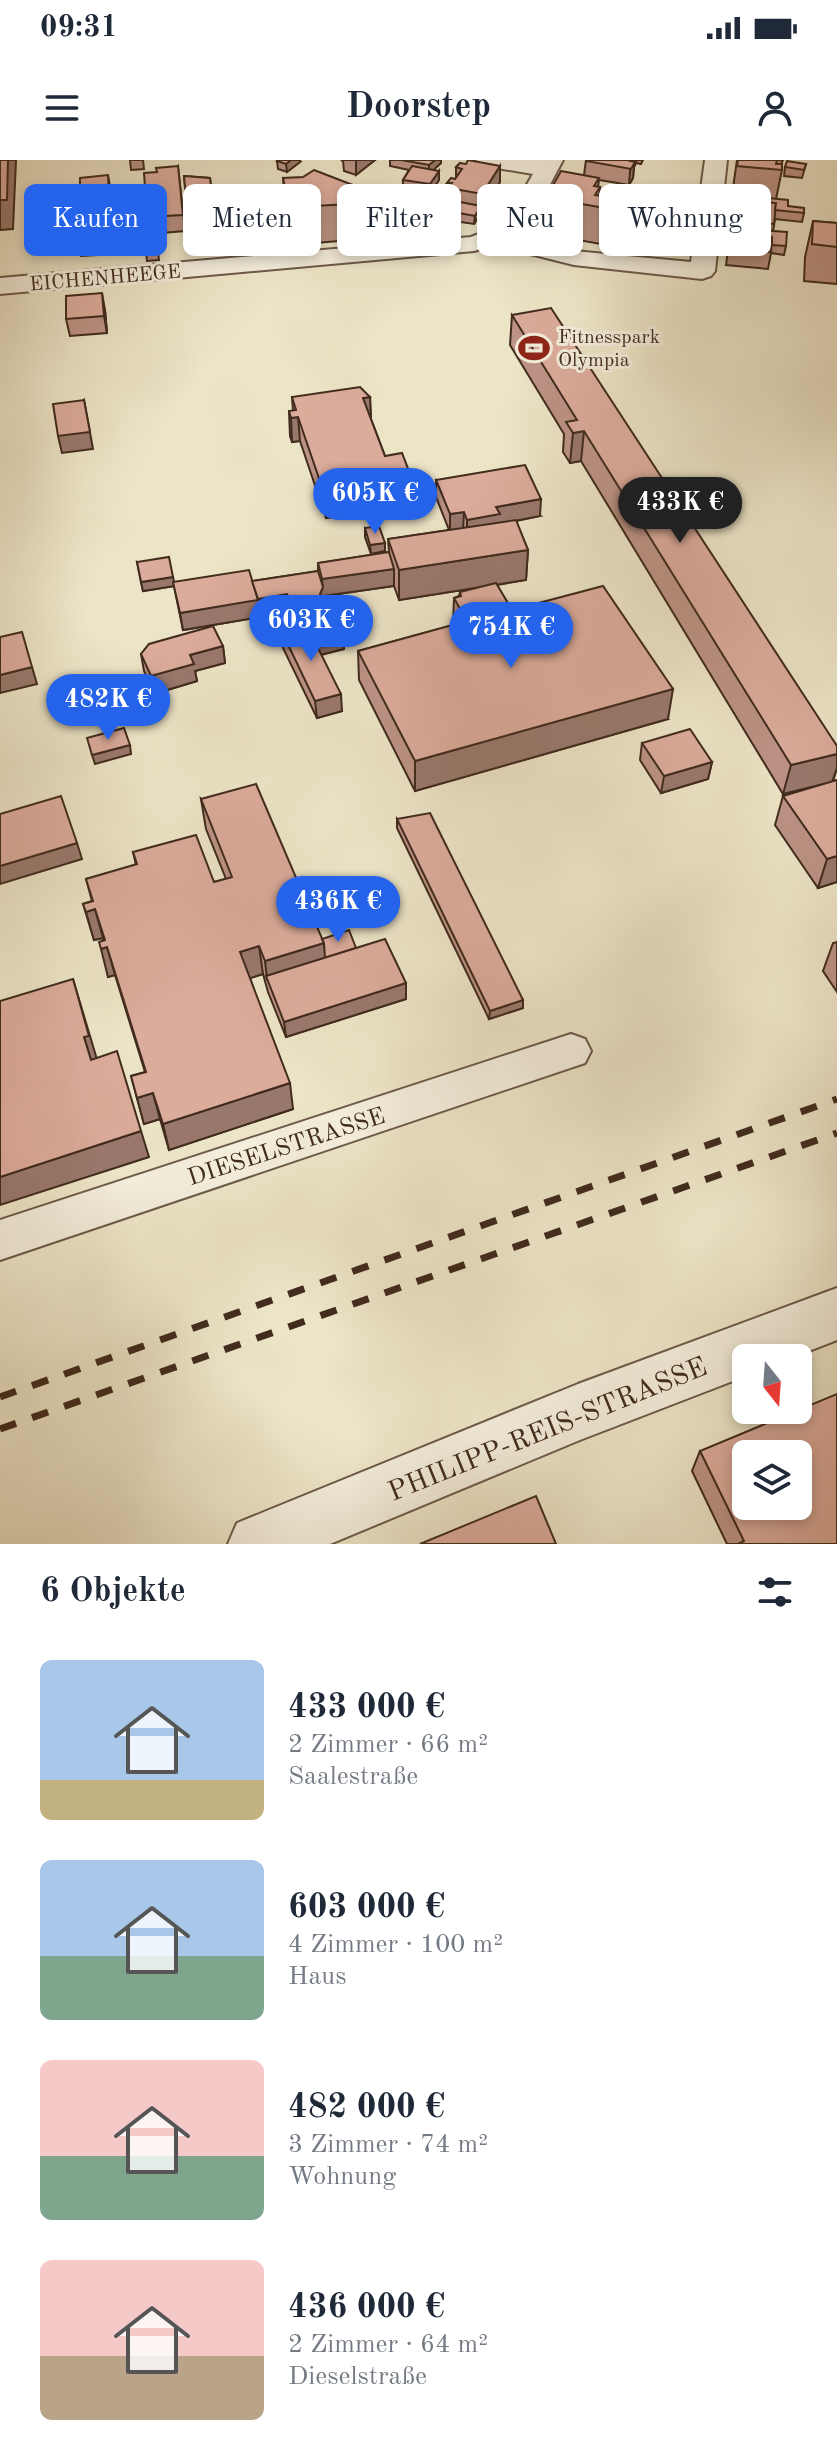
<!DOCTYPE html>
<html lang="de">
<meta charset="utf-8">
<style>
:root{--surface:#fff;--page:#f2f2f3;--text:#1f2937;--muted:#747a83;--accent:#2563eb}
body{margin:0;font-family:"Old Standard TT",serif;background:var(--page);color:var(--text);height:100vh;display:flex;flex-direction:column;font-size:30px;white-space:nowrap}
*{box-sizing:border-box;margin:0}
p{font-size:26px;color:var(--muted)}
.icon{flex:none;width:44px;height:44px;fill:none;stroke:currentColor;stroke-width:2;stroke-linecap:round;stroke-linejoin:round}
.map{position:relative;height:1384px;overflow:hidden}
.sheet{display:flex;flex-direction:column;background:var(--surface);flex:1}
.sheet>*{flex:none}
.guide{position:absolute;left:24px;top:24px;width:790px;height:72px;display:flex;gap:16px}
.needle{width:52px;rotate:163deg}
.buttons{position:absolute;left:732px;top:1184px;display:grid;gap:16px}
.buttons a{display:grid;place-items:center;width:80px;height:80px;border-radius:12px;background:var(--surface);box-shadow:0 4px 12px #0003;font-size:40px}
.price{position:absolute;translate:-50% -68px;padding:0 18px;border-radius:28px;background:var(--accent);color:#fff;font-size:26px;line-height:52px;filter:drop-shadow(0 2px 4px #0008)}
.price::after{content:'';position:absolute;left:50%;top:48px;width:24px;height:18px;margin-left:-12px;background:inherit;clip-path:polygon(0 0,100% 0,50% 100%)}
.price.on{background:#222;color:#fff}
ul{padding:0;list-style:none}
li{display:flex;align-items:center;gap:24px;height:200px;padding:0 40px}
li span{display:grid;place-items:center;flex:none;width:224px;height:160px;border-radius:12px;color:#555}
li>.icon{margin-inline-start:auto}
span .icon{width:96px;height:96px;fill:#fffc;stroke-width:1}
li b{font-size:34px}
h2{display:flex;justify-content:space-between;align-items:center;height:96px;padding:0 40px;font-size:34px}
.tag{padding:0 28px;border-radius:12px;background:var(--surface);box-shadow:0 4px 12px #0003;font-size:28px;line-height:72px}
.tag.on{background:var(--accent);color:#fff}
.status{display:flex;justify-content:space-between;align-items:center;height:56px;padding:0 40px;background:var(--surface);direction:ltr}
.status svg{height:22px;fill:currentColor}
header{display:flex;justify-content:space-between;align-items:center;height:104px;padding:0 40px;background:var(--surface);font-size:36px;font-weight:800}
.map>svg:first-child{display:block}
</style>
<div class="status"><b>09:31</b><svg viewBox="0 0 49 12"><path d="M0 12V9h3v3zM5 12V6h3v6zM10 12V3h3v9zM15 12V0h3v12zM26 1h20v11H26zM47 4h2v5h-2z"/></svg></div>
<header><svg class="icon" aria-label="menu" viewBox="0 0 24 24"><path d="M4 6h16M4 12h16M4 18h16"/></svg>Doorstep<svg class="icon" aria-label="person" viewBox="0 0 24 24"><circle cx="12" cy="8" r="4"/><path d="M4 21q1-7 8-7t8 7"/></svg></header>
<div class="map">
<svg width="837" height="1384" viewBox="0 0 837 1384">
<rect width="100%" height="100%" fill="#ece4c7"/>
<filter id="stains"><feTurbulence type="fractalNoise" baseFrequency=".0025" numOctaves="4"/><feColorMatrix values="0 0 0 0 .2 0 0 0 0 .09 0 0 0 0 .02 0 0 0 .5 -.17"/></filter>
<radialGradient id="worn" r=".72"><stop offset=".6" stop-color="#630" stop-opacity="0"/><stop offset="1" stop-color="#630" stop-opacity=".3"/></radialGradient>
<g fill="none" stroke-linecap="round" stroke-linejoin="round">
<defs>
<g id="minor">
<path d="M476 0H563L535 53 515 76 574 91 691 102 705 0H727L715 111 711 116 702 119 574 105 494 85 474 91 0 134V118L471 77C505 65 516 44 533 14L479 5Z"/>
<polygon points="571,874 585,879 591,891 585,903 0,1100 0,1060"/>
</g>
<polygon id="tertiary" points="837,1128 837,1180 791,1198 746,1198 746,1216 580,1280 330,1384 228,1384 237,1363 578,1224"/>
</defs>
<!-- minor casing -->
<use href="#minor" stroke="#6c5948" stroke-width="4"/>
<!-- tertiary casing -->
<use href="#tertiary" stroke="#6c5948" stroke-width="4"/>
<!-- minor -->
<use href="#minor" fill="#f3eddb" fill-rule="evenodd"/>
<!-- tertiary -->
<use href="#tertiary" fill="#f3eddb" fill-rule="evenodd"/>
<!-- rail -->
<g stroke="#412b1d" stroke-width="7" stroke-dasharray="17 17" stroke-linecap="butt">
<polyline points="0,1237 837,939"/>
<polyline points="0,1269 837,973"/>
</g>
</g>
<!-- wall -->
<g fill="#bc9385" stroke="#412b1d" stroke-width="2">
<polygon points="130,0 143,0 144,9 131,10"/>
<polygon points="341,0 375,0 356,15 344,11 343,1"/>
<polygon points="390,0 441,0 441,3 433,10 439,20 430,33 403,28 403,20 409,10 390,6"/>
<polygon points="586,0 643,0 641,4 636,3 634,7 633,18 629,25 599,20 598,27 600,27 600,30 607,37 616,38 612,75 606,85 556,76 557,65 549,63 552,27 584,15"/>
<polygon points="737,0 783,0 781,4 782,10 776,39 788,46 804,53 802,62 775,59 773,71 786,86 784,95 771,93 768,109 726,105 730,76 728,76 733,42 731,42"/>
<polygon points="277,1 300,2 287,12 278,9"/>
<polygon points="460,3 500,22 482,51 481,50 480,54 474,64 453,61 453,52 457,46 449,45 449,39 447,39 447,23 456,18 456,7"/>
<polygon points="806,4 802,18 784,16 785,7"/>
<polygon points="178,6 185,71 150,74 146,42"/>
<polygon points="184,16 210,18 213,44 187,46"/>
<polygon points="283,18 358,27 359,60 386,69 386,77 316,83 316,76 302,73 302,69 301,68 289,72 286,54"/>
<polygon points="255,31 260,63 275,74 276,83 220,87 214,34"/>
<polygon points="111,32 112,53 83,55 80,38"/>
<polygon points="131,38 132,48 119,49 118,41"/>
<polygon points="112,60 116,94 81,96 78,73 62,74 61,66"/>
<polygon points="813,61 837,63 837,124 804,121 805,97"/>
<polygon points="688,68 685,88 618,82 619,73"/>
<polygon points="157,83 159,100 147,101 146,92"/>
<polygon points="105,150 107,173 70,176 66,159"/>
<polygon points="512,155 837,586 837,608 833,621 837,620 837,722 818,728 775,665 783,636 810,628 783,634 581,301 570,303 563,292 564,274 510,185"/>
<polygon points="292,237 370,237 371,259 385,296 412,319 412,344 326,358 300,281 292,282 290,276 289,251 293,251"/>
<polygon points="436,320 540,356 516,361 528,390 526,420 497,425 512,450 668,559 415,631 359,520 358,491 453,465 454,438 459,436 460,432 475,428 399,440 394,426 324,436 322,439 343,480 344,489 321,495 342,551 317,558 283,488 281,470 299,466 288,443 259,448 260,457 183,470 174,426 143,431 137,402 174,422 252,421 318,411 318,403 389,392 388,379 449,370 436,337"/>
<polygon points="365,368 385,383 385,391 371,394 365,377"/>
<polygon points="223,486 225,503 195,511 197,521 154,534 144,511 141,494"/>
<polygon points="642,583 712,602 708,619 661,633 640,600"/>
<polygon points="201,639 322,779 356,788 406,823 406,839 286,877 268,832 263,814 250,818 293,949 169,990 160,959 144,964 131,916 145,912 115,815 108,817 103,778 94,780 83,744 92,741 86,719 136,705 133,692 214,722 226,719 206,669"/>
<polygon points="397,659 523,840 523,848 489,859 397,668"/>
<polygon points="837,782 837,832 823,811 833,783"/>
<polygon points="700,1291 837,1384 727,1384 692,1311"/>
</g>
<!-- shaded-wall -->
<g fill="#99786c" stroke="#412b1d" stroke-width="2">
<polygon points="8,0 16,0 13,69 0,70 0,40"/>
<polygon points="291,0 300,0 300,2 287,12 286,4"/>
<polygon points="356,0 375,0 356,15"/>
<polygon points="435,0 441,0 441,3 429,14 429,5"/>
<polygon points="631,0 637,0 634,7 633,18 629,25"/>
<polygon points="500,6 500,22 482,51 482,34"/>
<polygon points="439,11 439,20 430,33 430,24"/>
<polygon points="108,15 111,32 112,53 109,36"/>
<polygon points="358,27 359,63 351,68 350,44 348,33"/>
<polygon points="299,32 301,68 289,72 287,36"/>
<polygon points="616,38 612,75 606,85 610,49"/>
<polygon points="481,46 480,54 474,64 475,56"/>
<polygon points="112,60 115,77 116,94 113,77"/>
<polygon points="102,133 105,150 107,173 104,156"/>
<polygon points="370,237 371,262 363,238"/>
<polygon points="84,240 93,289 62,293 58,276"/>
<polygon points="298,257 300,281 292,282 291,258"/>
<polygon points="584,271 581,301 570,303 573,273"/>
<polygon points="412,319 412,344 326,358 324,333"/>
<polygon points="541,339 540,356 499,364 467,377 467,360 496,347"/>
<polygon points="464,352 463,369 450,372 450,354"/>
<polygon points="385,383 385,391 371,394 370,385"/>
<polygon points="528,390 526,420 399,440 399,410"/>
<polygon points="394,409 394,426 324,436 321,443 320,434 323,427 322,419"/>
<polygon points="173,417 175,426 143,431 141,422"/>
<polygon points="287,434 288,443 259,448 260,457 183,470 180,453"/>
<polygon points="468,447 467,477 459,479 460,449"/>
<polygon points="343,480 344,489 315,496 314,488"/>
<polygon points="223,486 225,503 195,511 197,521 154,534 151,516 190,495"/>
<polygon points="32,507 37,524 0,533 0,515"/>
<polygon points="673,529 668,559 415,631 415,601"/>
<polygon points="341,534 342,551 317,558 315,541"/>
<polygon points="130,585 131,594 95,604 92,595"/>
<polygon points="837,594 837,608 832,622 783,634 791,605"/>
<polygon points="712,602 708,619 661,633 664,616"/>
<polygon points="77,683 82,699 0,724 0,706"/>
<polygon points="837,696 837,722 818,728 827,699"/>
<polygon points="95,749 103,778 94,780 86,752"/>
<polygon points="324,783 326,803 267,819 265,801"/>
<polygon points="259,786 263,814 244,820 240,792"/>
<polygon points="107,787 115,815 108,817 101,789"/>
<polygon points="73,819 98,903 99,926 84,877"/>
<polygon points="406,823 406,839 286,877 284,862"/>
<polygon points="523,840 523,848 489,859 490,851"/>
<polygon points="290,923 293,949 169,990 163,964"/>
<polygon points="153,933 160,959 144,964 137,938"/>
<polygon points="141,971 149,997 0,1045 0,1017"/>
</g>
<!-- building -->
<g fill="#dbab9b" stroke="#412b1d" stroke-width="2" fill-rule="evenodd">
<polygon points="0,0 8,0 7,40 0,40"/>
<polygon points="278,0 291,0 286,4 277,1"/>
<polygon points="401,0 435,0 429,5"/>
<polygon points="468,0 500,6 482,34 449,28 452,23 447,23 451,18 455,19 462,9 456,7 460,3 466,4"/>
<polygon points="586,0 631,0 630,1 635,2 631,9 586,1"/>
<polygon points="738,0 777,0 776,4 782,4 782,10 737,6"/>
<polygon points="787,1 806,4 804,10 785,7"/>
<polygon points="178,6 183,55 147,57 147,50 157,49 157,41 146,42 144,13 157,12 156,8"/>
<polygon points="412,6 439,11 430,24 403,20"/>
<polygon points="314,10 358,27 348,33 350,44 314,46 318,40 300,37 304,34 299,32 287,36 283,18 303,17"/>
<polygon points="561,11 599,18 594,26 600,27 595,35 616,38 610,49 559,40 565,30 552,27"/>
<polygon points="108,15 109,36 80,38 80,18"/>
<polygon points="184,16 210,18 212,36 186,38"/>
<polygon points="130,29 130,40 118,41 117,30"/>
<polygon points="600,30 608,31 606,37 599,35"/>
<polygon points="255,31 260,62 218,65 214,34"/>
<polygon points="734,38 776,43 774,64 731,60"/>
<polygon points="768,38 788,40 788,46 804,48 804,53 775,50 776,43 768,42"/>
<polygon points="460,42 481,46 475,56 453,52"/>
<polygon points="83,53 83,62 78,63 78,64 61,66 61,54"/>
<polygon points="383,58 386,69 351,71 351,61"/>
<polygon points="112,60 113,77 78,80 78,63"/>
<polygon points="813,61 837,63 837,87 812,84"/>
<polygon points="273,62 275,74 219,78 219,73 260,70 260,63"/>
<polygon points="621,62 688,68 686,79 619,73"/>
<polygon points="760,70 787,72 786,86 772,85 772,77 759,75"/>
<polygon points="731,73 772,77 771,92 728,88"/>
<polygon points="157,83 157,92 146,92 146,84"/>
<polygon points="102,133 104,156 66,159 66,136"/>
<polygon points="551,148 837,586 837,594 791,605 584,271 573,273 566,262 577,260 512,155"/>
<polygon points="360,227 370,237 363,238 385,296 402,293 412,319 324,333 298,257 291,258 289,251 296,250 292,237"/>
<polygon points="84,240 90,272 58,276 53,244"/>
<polygon points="525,305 541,339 496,347 500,354 467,360 464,352 450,354 436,320"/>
<polygon points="516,360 528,390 399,410 388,379"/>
<polygon points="379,366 385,383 370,385 365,368"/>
<polygon points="389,392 394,409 322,419 318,403"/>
<polygon points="169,397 173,417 141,422 137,402"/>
<polygon points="249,410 258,440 180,453 173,422"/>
<polygon points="318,411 323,427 320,434 343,480 317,487 306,464 303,465 287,434 258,439 252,421"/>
<polygon points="496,423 512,450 603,426 673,529 415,601 358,491 475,459 468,447 460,449 454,438 461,436 460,432"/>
<polygon points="306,464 341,534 315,541 281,470"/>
<polygon points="213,466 223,486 190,495 194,504 151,516 141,494 149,484"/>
<polygon points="22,472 32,507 0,515 0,477"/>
<polygon points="124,568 130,585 92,595 87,578"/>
<polygon points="690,569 712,602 664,616 642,583"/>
<polygon points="837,620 837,696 827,699 783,636"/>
<polygon points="256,624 324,783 265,801 259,786 240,792 290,923 163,964 153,933 137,938 131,916 146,912 107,787 101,789 99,782 105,780 95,749 86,752 83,744 93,741 86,719 137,704 133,692 196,675 214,722 232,717 201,639"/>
<polygon points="61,636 77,683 0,706 0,654"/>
<polygon points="430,653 523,840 490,851 397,659"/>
<polygon points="349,770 356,788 325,798 324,783 322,779"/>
<polygon points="385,779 406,823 284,862 266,816"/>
<polygon points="73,819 89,876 84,877 91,900 117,891 141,971 0,1017 0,841"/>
<path d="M837 1234V1384H738L744 1381 700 1291ZM746 1294H798V1346H746Z"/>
<polygon points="536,1336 556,1384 420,1384"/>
</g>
<!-- icons -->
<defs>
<symbol id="stadium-bare" viewBox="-9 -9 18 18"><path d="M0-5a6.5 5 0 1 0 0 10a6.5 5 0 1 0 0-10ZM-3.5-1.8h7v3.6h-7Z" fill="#8f2418" stroke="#f3eddb" stroke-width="2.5" paint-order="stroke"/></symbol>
</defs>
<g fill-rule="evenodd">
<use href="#stadium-bare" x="512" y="166" width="44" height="44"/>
</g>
<g text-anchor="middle" stroke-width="6" stroke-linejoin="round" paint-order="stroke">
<!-- far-street labels -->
<g font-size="20" fill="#412b1d" stroke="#f3eddb">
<text transform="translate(105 117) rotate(-5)" y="7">EICHENHEEGE</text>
</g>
<!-- far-poi labels -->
<g font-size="20" fill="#412b1d" stroke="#f3eddb" text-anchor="start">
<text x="558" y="183">Fitnesspark<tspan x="558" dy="23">Olympia</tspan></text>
</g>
<!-- street labels -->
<g font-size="24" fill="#412b1d" stroke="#f3eddb">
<text transform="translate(286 986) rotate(-18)" y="8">DIESELSTRASSE</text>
</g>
<!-- near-street labels -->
<g font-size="28" fill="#412b1d" stroke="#f3eddb">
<text transform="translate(547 1268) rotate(-22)" y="10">PHILIPP-REIS-STRASSE</text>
</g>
</g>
<rect width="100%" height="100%" filter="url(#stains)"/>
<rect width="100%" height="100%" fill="url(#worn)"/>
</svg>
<div class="buttons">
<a><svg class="needle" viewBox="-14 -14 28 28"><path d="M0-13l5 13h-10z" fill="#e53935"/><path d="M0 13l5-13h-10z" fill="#747a83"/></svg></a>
<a><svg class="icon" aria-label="layers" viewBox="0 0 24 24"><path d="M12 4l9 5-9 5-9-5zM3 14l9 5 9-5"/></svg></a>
</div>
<b class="price" style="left:375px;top:376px">605K €</b>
<b class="price on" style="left:680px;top:385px">433K €</b>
<b class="price" style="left:311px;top:503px">603K €</b>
<b class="price" style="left:511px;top:510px">754K €</b>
<b class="price" style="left:108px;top:582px">482K €</b>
<b class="price" style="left:338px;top:784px">436K €</b>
<div class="guide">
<a class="tag on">Kaufen</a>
<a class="tag">Mieten</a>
<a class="tag">Filter</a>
<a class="tag">Neu</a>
<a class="tag">Wohnung</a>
</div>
</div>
<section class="sheet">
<h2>6 Objekte<svg class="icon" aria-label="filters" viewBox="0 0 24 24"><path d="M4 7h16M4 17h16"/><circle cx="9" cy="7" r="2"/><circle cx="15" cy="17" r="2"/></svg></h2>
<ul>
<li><span style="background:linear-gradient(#a9c7e8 75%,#c2b280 0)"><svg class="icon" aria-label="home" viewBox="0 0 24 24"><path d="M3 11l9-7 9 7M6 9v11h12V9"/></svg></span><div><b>433 000 €</b><p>2 Zimmer · 66 m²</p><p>Saalestraße</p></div></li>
<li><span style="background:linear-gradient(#a9c7e8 60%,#7fa58c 0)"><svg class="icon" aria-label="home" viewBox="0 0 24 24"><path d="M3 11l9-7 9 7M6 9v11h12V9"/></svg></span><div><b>603 000 €</b><p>4 Zimmer · 100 m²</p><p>Haus</p></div></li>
<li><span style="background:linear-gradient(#f6c9c9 60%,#7fa58c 0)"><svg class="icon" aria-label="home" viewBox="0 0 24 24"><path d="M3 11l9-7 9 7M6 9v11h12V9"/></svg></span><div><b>482 000 €</b><p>3 Zimmer · 74 m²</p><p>Wohnung</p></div></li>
<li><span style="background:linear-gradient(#f6c9c9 60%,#b9a48a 0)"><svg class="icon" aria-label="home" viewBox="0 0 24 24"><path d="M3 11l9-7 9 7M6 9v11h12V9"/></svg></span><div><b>436 000 €</b><p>2 Zimmer · 64 m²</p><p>Dieselstraße</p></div></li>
</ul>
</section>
